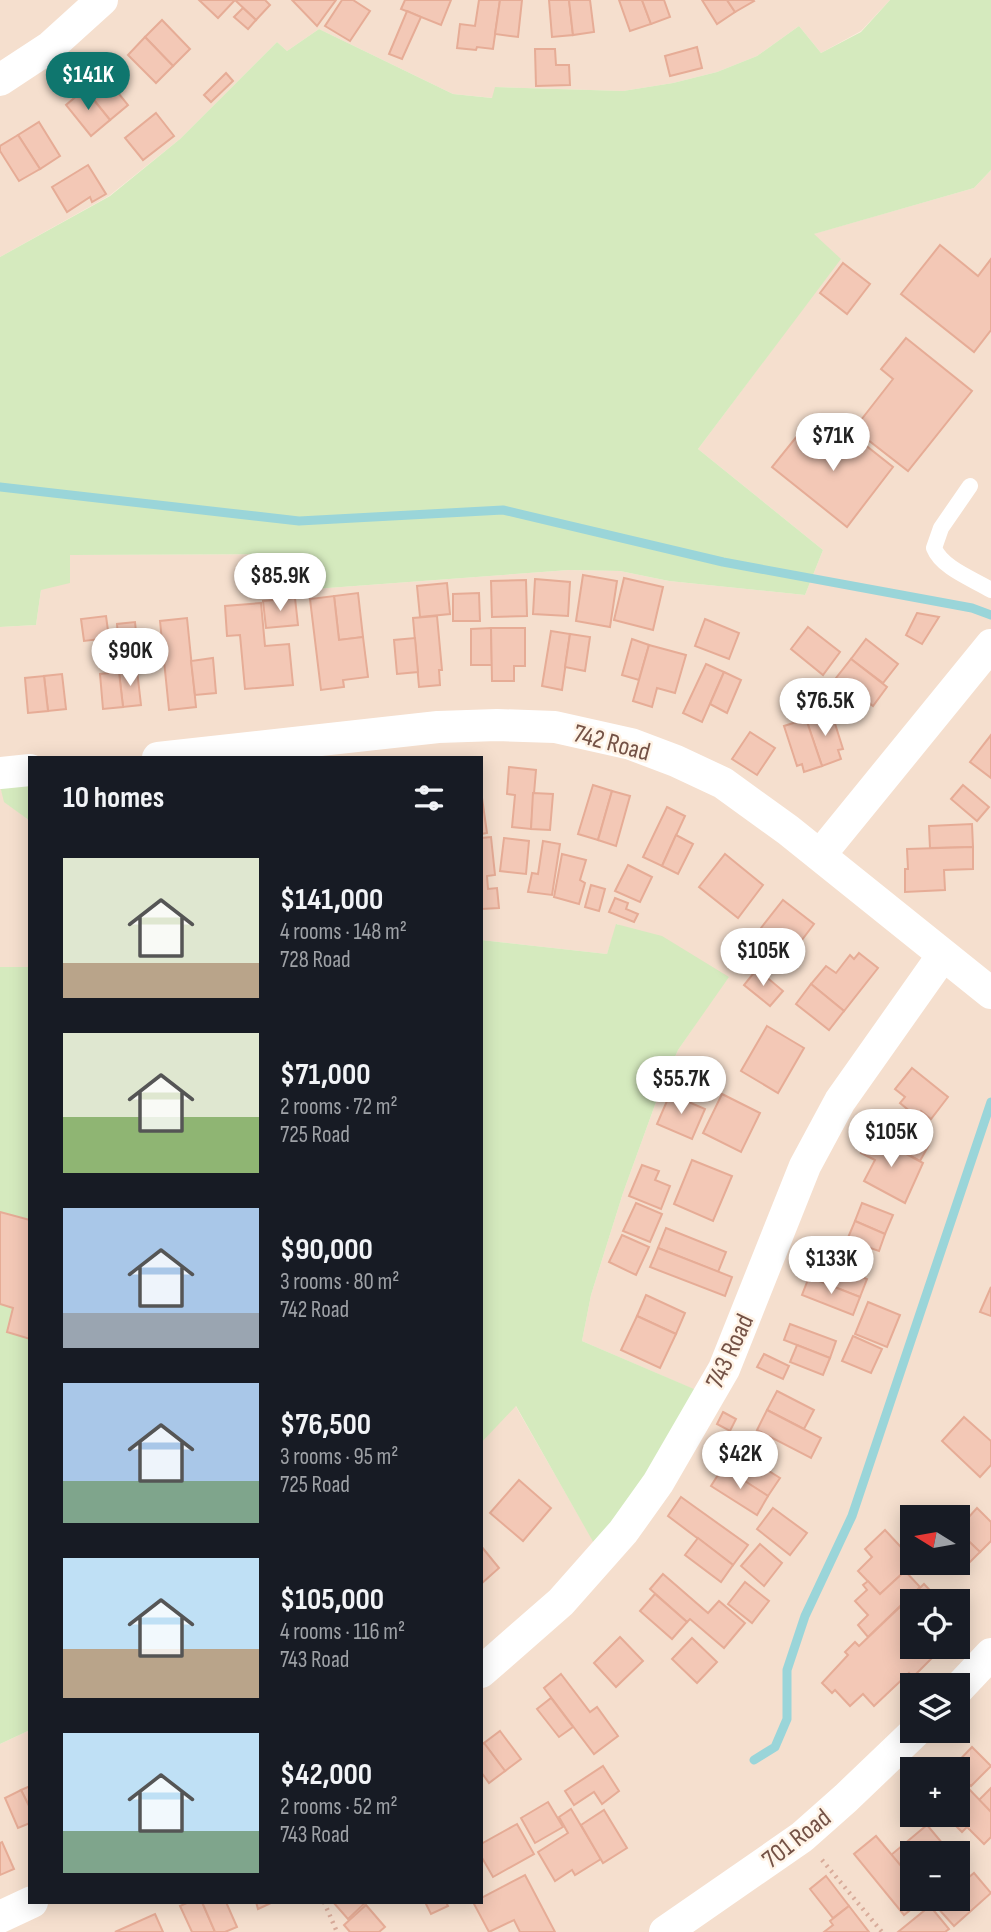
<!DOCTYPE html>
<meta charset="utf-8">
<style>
:root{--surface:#171b24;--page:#20242c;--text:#f1f3f6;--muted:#9ea1a6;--accent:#0f766e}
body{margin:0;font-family:"Sofia Sans Condensed",sans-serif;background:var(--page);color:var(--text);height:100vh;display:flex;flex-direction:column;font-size:26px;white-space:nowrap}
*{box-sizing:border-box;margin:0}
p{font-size:23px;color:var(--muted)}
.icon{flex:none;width:38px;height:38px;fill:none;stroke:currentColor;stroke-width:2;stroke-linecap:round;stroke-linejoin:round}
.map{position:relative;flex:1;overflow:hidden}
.panel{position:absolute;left:28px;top:756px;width:455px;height:1148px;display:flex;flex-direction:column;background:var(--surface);border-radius:0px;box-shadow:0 4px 18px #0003}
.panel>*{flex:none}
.needle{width:46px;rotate:281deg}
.controls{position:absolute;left:900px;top:1505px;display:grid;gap:14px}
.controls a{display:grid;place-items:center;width:70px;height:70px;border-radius:0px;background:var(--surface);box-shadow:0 4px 18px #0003;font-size:35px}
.price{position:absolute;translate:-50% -60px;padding:0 16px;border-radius:24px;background:#fff;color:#222;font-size:23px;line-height:46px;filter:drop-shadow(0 2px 4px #0008)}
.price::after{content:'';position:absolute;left:50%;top:42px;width:21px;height:16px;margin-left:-10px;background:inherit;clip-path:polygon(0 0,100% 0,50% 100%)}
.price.active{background:var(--accent);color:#fff}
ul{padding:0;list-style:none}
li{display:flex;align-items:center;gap:21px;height:175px;padding:0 35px}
li span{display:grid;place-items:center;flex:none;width:196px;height:140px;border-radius:0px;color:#555}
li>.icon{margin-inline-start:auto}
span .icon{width:84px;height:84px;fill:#fffc;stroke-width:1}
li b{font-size:30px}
h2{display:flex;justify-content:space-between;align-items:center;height:84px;padding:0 35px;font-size:30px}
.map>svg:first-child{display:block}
</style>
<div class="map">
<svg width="991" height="1932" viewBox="0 0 991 1932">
<rect width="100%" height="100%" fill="#fdeedf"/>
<!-- residential -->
<g fill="#f5dfce" fill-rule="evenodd">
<polygon points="0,0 890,0 861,31 821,53 799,26 757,56 717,72 673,83 623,91 496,87 493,98 453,94 319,29 287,51 277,42 180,139 109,196 0,257"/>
<path d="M991 170V1932H0V1744L30 1730V1902H481V1443L515 1405 600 1553 707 1395 582 1341 591 1295 623 1193 660 1091 678 1050 728 977 617 924 607 954 481 940V758H30L0 774V627L36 625 41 590 69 555 295 554 301 590 569 570 620 571 669 581 805 595 823 550 698 449 840 259 813 234 974 188ZM912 1517H957V1563H912ZM912 1601H957V1647H912ZM912 1685H957V1731H912ZM912 1769H957V1815H912ZM912 1853H957V1899H912Z"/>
<polygon points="0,786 5,802 30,821 30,967 0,967"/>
</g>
<!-- green -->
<g fill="#d5eabe">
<polygon points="890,0 991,0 991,170 974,188 814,234 841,259 698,449 823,550 805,595 669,581 620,571 569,570 301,590 295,554 70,555 70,583 41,590 36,625 0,627 0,257 110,196 180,139 277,42 287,51 319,29 453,94 492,98 495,87 623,91 673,83 717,72 757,56 799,26 821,53 861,32"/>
<polygon points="30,771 30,821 4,802 0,786"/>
<polygon points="616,924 662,936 729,977 678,1050 660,1091 623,1193 591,1295 582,1341 708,1395 600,1554 516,1406 481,1443 481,940 607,954"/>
<polygon points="0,967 30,967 30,1730 0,1744"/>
</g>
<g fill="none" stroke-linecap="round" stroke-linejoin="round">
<!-- stream -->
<g stroke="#9ad5d9" stroke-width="9">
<polyline points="0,487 299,521 503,510 723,562 972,608 991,615"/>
<polyline points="754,1760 775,1747 787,1719 787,1670 805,1616 852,1516 991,1102"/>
</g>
</g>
<!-- building -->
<g fill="#f3c8b6" stroke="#e6ac96" stroke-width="2">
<polygon points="199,0 235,0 218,18"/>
<polygon points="235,0 265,0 270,5 256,20"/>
<polygon points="292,0 336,0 317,26"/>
<polygon points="342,0 353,0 370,11 350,41 325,26"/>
<polygon points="405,0 451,0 441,25 401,9"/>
<polygon points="479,0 500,0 493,49 477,47 476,50 457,48 460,24 475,26"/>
<polygon points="500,0 522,0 518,37 495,34"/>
<polygon points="549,0 569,0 573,35 552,37"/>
<polygon points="569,0 590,0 594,32 573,35"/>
<polygon points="619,0 642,0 651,24 630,31"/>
<polygon points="642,0 664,0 670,17 651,24"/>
<polygon points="702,0 727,0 735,12 717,24"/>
<polygon points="727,0 753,0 754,1 735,12"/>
<polygon points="243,8 256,20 248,29 234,17"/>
<polygon points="407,11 421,17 402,59 389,54"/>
<polygon points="162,20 190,49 173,66 145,37"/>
<polygon points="145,37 173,66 156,83 128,55"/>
<polygon points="697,47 702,68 670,76 665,56"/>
<polygon points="535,49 555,49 556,65 569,65 570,85 536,86"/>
<polygon points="226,73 233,81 211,102 204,95"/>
<polygon points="103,74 128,105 110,120 85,89"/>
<polygon points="85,89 110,120 91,136 66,105"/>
<polygon points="156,113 174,136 143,160 125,138"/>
<polygon points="39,122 60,156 40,169 18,135"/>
<polygon points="18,135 40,169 19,181 0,151 0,146"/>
<polygon points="88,165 106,194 92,202 90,197 67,212 52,187"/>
<polygon points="940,245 978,276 991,259 991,330 974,352 901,294"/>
<polygon points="843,263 870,284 847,314 820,293"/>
<polygon points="906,338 972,391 908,471 854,429 893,379 881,369"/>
<polygon points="806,425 842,453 855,437 893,467 847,527 772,467"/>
<polygon points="583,575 617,581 610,627 576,621"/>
<polygon points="624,578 663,587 653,630 614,620"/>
<polygon points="535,579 570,582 568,616 533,614"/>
<polygon points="526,580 527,616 492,617 491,581"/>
<polygon points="447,583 450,614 420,617 417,586"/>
<polygon points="358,593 363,637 339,640 334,596"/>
<polygon points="479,593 480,621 453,621 453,594"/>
<polygon points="334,596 339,640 363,637 368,677 343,680 344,687 321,690 310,599"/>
<polygon points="295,598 298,625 266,628 263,601"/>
<polygon points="261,603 265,646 289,644 293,685 245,689 240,635 227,636 225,606"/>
<polygon points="917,613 939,617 922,644 906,635"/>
<polygon points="106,616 109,638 84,641 81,619"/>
<polygon points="437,616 442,670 439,670 440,685 419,687 413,618"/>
<polygon points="187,618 196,707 169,710 160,621"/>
<polygon points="705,619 739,633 729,659 695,646"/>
<polygon points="135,622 138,652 119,654 117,624"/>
<polygon points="808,627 840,652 823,675 791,649"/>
<polygon points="491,628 492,665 471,665 471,629"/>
<polygon points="491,628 525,628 525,666 514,666 514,681 492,681"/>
<polygon points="551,631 570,634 562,690 542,686"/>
<polygon points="570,634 590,637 585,671 565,667"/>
<polygon points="415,638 418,672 397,674 394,640"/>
<polygon points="632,639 649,645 639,680 622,675"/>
<polygon points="866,639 898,664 883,683 851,659"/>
<polygon points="649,645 686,655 675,693 657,688 652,707 633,701"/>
<polygon points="213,658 216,693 195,695 191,661"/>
<polygon points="851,659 887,687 873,706 836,678"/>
<polygon points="706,664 724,672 702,722 683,713"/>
<polygon points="137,670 141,705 123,707 119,672"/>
<polygon points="119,672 123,707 103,709 100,674"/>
<polygon points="724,672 741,680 727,713 710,704"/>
<polygon points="62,674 66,709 48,711 44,676"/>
<polygon points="44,676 48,711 28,713 25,678"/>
<polygon points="831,711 843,749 838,750 841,759 822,766 806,719"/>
<polygon points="806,719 822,766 804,772 802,764 797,766 784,726"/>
<polygon points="750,732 775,748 757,775 732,759"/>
<polygon points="991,735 991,778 970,762"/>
<polygon points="509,767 536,770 531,829 512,827 515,795 507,794"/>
<polygon points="593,785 612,791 598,840 578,834"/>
<polygon points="963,785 989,807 977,821 951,799"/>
<polygon points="481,791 487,833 481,834"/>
<polygon points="612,791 630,796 616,846 598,840"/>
<polygon points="533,793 553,794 550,830 531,829"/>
<polygon points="667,807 685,816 662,866 643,857"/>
<polygon points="972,824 973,847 930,848 929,826"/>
<polygon points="676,835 693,844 678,874 662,866"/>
<polygon points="491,837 495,875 487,876 488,889 497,888 499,908 481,909 481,838"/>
<polygon points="504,838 529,841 526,874 500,871"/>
<polygon points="543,841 560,844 552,895 528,892 532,873 538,874"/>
<polygon points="973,847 973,869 944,870 945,890 905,892 905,869 908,869 907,849"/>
<polygon points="562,854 586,860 580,880 585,883 579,904 554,897"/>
<polygon points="725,854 763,885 738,918 699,887"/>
<polygon points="628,865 652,877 640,902 615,891"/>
<polygon points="591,885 605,889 599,911 585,907"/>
<polygon points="615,898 628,903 626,909 638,914 634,922 609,912"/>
<polygon points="783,900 814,924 792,953 761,928"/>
<polygon points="859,953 878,968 844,1011 811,984 826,966 836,973 850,955 854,959"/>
<polygon points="757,969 783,991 770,1006 744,985"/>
<polygon points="811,984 844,1011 829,1030 796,1004"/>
<polygon points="767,1026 804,1048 778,1093 741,1071"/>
<polygon points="690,1058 716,1072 702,1100 675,1086"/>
<polygon points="912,1068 948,1097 931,1119 921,1111 917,1117 900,1103 905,1097 895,1089"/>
<polygon points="670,1094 705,1109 692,1139 657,1124"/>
<polygon points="722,1094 760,1113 741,1152 703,1133"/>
<polygon points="901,1129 929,1145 920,1161 892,1146"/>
<polygon points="871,1135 923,1163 905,1203 864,1181 875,1160 861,1153"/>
<polygon points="692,1160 732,1176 713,1221 674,1204"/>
<polygon points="642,1165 659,1171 655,1180 670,1186 661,1209 629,1196"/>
<polygon points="636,1203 662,1214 650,1242 623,1231"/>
<polygon points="862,1203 893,1215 885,1234 855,1221"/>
<polygon points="0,1212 30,1220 30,1339 7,1332 13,1308 0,1304"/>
<polygon points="855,1221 885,1234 879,1251 847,1240"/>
<polygon points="666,1228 726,1252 718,1272 658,1248"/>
<polygon points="622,1235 649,1247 636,1275 609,1262"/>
<polygon points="658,1248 732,1277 725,1296 650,1267"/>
<polygon points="836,1267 867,1279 860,1297 829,1285"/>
<polygon points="809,1277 860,1297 853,1315 802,1295"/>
<polygon points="991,1287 991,1316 980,1312"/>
<polygon points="646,1295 685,1313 676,1334 637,1316"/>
<polygon points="868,1302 900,1315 887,1347 855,1334"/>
<polygon points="637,1316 676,1334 660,1368 621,1350"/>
<polygon points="790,1324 836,1341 830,1358 784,1340"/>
<polygon points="853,1336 882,1349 871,1373 842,1361"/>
<polygon points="797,1345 830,1358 823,1375 790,1362"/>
<polygon points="764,1354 789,1366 783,1379 757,1367"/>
<polygon points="777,1391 814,1410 804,1429 767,1410"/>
<polygon points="767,1410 821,1438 811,1458 757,1430"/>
<polygon points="723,1412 736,1419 730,1431 717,1424"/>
<polygon points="964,1417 991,1441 991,1465 980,1477 942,1441"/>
<polygon points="745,1456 780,1478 768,1496 733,1474"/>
<polygon points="723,1467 768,1496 757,1515 711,1486"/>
<polygon points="519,1480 551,1508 523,1541 490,1513"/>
<polygon points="681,1497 748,1545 733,1565 668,1516"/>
<polygon points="773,1508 807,1533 790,1555 757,1529"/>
<polygon points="977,1508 991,1522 991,1541 980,1552 957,1530"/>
<polygon points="885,1530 912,1559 912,1563 914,1563 880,1594 858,1571 872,1557 865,1549"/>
<polygon points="957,1530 980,1552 961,1571 952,1563 957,1563"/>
<polygon points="698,1538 733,1565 721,1582 685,1555"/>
<polygon points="760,1544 782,1563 764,1586 741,1566"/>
<polygon points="481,1546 499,1568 481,1584"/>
<polygon points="905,1571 920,1587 868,1637 858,1625 868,1615 855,1601 867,1590 863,1585 868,1581 880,1594"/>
<polygon points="663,1574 708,1613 719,1601 745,1623 724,1648 690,1619 687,1622 650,1589"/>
<polygon points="745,1582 769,1601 752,1623 728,1604"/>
<polygon points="924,1584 940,1601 912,1601 912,1647 920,1647 931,1659 913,1677 909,1673 874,1706 863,1694 850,1706 835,1690 832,1693 822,1683 848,1655 845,1652 855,1642 859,1646"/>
<polygon points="655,1594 687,1622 672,1639 640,1611"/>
<polygon points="620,1637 643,1661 616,1687 594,1663"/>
<polygon points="692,1638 717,1662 697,1683 672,1659"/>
<polygon points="561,1674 590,1712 597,1707 618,1736 594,1754 544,1688"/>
<polygon points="551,1698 573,1727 559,1737 537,1709"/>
<polygon points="500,1731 521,1759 505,1771 484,1743"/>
<polygon points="484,1743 505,1771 489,1783 481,1772 481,1745"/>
<polygon points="972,1747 991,1766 971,1786 957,1773 957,1769 952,1768"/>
<polygon points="603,1766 619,1791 602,1804 594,1792 574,1805 565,1791"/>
<polygon points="30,1786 30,1808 21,1790"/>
<polygon points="991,1788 991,1812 979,1800"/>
<polygon points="969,1789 991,1812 991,1837 984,1844 967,1827 962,1832 945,1815 957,1815 957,1801"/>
<polygon points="21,1790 30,1808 30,1823 18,1828 5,1798"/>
<polygon points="548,1802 563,1827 535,1843 521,1818"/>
<polygon points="571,1809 601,1859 575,1875 572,1870 555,1881 538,1852 568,1833 559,1817"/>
<polygon points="604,1810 627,1848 603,1863 581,1825"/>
<polygon points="517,1824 534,1854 493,1877 481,1856 481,1844"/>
<polygon points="927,1825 943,1844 940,1846 946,1853 912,1853 912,1879 891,1855"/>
<polygon points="876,1836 912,1879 912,1899 924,1899 904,1915 854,1854"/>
<polygon points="2,1842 14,1869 0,1875 0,1843"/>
<polygon points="974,1873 991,1893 954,1926 936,1906 944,1899 957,1899 957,1887"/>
<polygon points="525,1875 555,1932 520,1932 514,1920 489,1932 473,1902 481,1902 481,1898"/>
<polygon points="826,1876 849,1906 833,1918 810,1889"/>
<polygon points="189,1902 202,1902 215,1932 192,1932 180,1906"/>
<polygon points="202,1902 226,1902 237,1927 225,1932 215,1932"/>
<polygon points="256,1902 273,1902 258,1909"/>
<polygon points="333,1902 366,1902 348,1919"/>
<polygon points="425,1902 446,1902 448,1906 431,1914"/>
<polygon points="366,1905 385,1927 379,1932 350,1932 344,1925"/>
<polygon points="849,1906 869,1932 824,1932 833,1925 830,1921"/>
<polygon points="930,1906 949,1929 945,1932 898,1932"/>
<polygon points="155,1914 163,1932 115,1932"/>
</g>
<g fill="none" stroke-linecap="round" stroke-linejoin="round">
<!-- path -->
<g stroke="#d8ab9a" stroke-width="4.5" stroke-dasharray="2 5" stroke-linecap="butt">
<polyline points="822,1860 882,1932"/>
<polyline points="324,1902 337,1932"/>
</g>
<!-- service -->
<path stroke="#fff" stroke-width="16" d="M970 486 941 528 934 548C942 568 973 579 991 590"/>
<!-- minor -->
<g stroke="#fff" stroke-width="32">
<polyline points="0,80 50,47 102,0"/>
<polyline points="158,758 438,727 497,725 555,727 631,744 676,761 723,783 788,830 991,993"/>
<polyline points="0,773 30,770"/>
<polyline points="820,855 991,645"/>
<polyline points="481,1672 561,1602 623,1532 658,1483 724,1369 805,1166 840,1101 943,955"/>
<polyline points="957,1690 991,1654"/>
<polyline points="0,1917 32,1902"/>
<polyline points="665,1932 802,1837 846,1798 916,1731"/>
</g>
</g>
<g text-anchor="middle" stroke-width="5" stroke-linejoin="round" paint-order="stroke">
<!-- street labels -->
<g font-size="26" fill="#745246" stroke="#fff3e6">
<text transform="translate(612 742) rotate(15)" y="9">742 Road</text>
<text transform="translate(729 1351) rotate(-65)" y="9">743 Road</text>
<text transform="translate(796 1838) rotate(-38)" y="9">701 Road</text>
</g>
</g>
</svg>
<div class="controls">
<a><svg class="needle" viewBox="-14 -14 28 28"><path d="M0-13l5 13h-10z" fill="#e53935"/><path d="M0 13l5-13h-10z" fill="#9ea1a6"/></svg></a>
<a><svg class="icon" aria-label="locate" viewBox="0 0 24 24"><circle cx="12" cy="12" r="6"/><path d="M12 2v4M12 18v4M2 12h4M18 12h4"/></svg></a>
<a><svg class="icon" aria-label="layers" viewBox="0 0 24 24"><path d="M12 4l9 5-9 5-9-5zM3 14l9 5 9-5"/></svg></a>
<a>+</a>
<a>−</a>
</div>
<b class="price active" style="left:88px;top:112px">$141K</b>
<b class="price" style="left:833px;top:473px">$71K</b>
<b class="price" style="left:280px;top:613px">$85.9K</b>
<b class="price" style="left:130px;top:688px">$90K</b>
<b class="price" style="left:825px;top:738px">$76.5K</b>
<b class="price" style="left:763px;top:988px">$105K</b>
<b class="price" style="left:681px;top:1116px">$55.7K</b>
<b class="price" style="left:891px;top:1169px">$105K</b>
<b class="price" style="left:831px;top:1296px">$133K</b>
<b class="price" style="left:740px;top:1491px">$42K</b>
<section class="panel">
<h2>10 homes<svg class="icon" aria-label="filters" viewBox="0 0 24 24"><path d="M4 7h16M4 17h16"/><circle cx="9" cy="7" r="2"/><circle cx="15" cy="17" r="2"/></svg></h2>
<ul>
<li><span style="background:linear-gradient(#dfe7d0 75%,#b9a48a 0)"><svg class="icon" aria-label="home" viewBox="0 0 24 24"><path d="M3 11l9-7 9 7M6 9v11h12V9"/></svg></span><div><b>$141,000</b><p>4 rooms · 148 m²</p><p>728 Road</p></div></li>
<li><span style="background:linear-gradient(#dfe7d0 60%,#8fb573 0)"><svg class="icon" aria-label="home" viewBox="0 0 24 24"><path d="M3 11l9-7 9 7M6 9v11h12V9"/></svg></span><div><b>$71,000</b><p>2 rooms · 72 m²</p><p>725 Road</p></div></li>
<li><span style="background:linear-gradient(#a9c7e8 75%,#9aa5b1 0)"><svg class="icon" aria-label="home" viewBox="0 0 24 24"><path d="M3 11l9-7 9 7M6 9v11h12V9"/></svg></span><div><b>$90,000</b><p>3 rooms · 80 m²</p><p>742 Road</p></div></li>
<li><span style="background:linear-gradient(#a9c7e8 70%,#7fa58c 0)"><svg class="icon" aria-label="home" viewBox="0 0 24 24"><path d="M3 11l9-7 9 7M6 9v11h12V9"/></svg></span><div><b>$76,500</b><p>3 rooms · 95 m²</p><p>725 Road</p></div></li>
<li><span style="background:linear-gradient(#bfe0f5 65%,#b9a48a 0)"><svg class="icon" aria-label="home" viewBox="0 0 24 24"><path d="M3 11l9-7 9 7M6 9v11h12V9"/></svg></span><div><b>$105,000</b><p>4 rooms · 116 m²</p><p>743 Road</p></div></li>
<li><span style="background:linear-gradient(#bfe0f5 70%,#7fa58c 0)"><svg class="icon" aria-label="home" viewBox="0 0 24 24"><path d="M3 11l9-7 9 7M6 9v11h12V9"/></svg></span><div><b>$42,000</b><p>2 rooms · 52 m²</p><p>743 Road</p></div></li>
</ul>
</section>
</div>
